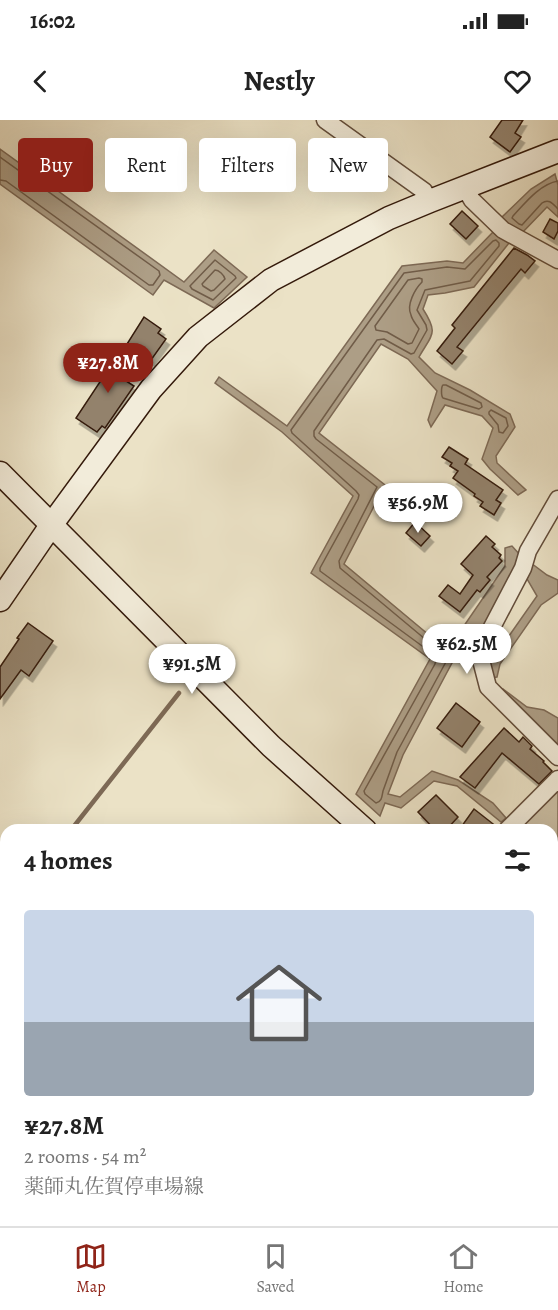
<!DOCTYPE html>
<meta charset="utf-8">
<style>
:root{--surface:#fff;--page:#f6f6f6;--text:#222;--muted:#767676;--line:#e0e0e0;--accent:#8f2418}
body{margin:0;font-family:Alegreya,"Noto Serif JP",serif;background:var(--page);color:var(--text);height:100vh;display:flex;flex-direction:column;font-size:22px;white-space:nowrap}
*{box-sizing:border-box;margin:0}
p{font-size:20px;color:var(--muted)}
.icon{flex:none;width:33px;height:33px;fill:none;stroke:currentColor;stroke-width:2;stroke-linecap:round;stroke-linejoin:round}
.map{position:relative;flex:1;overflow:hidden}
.side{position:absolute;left:0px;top:704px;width:558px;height:404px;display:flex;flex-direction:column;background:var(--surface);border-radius:18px 18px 0 0;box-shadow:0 6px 24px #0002}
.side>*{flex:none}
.hud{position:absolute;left:18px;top:18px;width:522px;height:54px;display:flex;gap:12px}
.price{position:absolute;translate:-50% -51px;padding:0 14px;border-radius:21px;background:#fff;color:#222;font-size:20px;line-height:39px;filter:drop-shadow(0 2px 3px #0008)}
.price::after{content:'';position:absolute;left:50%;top:36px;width:18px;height:14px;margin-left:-9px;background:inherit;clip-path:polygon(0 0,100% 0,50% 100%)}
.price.selected{background:var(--accent);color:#fff}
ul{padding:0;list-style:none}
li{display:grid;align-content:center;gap:12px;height:318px;padding:0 24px}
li+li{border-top:2px solid var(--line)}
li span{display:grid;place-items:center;height:186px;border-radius:6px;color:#555}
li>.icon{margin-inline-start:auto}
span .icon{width:108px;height:108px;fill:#fffc;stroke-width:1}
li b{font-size:26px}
h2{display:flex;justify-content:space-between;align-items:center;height:72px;padding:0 24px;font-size:26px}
.chip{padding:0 21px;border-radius:6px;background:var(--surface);box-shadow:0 6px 24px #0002;font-size:21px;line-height:54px}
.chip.selected{background:var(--accent);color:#fff}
.status{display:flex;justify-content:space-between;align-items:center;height:42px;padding:0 30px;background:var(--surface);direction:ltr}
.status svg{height:16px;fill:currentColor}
header{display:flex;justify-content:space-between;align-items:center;height:78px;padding:0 24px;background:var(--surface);font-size:27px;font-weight:700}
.tabs{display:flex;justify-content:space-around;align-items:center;height:84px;border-top:2px solid var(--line);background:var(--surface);font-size:16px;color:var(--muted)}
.tabs a{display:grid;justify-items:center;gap:3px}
.tabs .selected{color:var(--accent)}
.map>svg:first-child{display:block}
</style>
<div class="status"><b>16:02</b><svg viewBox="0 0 49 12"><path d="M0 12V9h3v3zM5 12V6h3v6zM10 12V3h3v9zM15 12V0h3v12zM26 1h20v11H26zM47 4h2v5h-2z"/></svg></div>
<header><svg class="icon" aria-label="back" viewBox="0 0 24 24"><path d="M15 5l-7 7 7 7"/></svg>Nestly<svg class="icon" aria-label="heart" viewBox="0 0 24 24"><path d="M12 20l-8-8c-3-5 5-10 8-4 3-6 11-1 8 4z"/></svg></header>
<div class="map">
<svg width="558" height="1106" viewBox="0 0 558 1106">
<defs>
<filter id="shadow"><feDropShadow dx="3.5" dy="6" stdDeviation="0" flood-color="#0004"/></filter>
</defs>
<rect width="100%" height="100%" fill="#ebe2c6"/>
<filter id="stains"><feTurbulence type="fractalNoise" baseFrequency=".00333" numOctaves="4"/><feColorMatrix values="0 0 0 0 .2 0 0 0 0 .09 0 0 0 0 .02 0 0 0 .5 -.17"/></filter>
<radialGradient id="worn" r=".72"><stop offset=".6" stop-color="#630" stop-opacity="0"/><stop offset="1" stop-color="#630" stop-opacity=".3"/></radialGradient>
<!-- green -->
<polygon fill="#ccc0a6" stroke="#806d58" stroke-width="1.5" points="558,669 558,794 552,789 552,710 519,710"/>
<!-- water -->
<g fill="#ad9e86" stroke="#7d6955" stroke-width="1.5">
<polygon points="0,29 184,162 214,130 247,157 214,188 164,160 153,175 0,64"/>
<polygon points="555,54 558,65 558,97 547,87 521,114 501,98 531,69"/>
<path d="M494 111 509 123 474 167 445 173 428 175 423 189C439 214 432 214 419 237L435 253 470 270 510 294 515 307 496 336 497 343 526 370 518 375 490 349 482 339 493 308 482 296 445 285 431 307 428 300 437 271 408 239 381 224 319 313 385 365 344 444 435 520 455 519 505 446V428L512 426 521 436 514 454 479 516 452 543 403 635 388 674 400 677 432 651 458 660 493 683 506 698 501 702 457 666 434 661 401 688 385 683 380 696 356 674 430 539 311 453 353 376 282 312 215 263 219 257 287 306 402 146 447 141 463 143Z"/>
<polygon points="531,443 547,455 558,460 558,473 541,485 500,544 497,557 490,558 488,546 537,476 527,459"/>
<polygon points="503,569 527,587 544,590 558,598 558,629 500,571"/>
</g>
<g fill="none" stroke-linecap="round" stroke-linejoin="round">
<!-- shore -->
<g stroke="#705c48" stroke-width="1.5">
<polyline points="0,37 159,151 160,155 153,165 149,165 6,61 0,60"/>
<path d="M558 61C540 64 525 83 513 96L512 98 519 104 522 105 542 83C549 78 553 84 558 89"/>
<path d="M496 120 499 123V126L470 161 425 170 417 190 426 205 427 210 414 233 411 234 384 219 377 220 314 311V316L316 319 377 367 339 441 340 448 431 524 435 526 455 525 457 528 447 540 397 632 383 671C382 676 382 682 376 683L365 674 364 671 435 544 436 538 433 534 320 451V448L358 379 359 375 356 371 292 313 291 310 404 153 447 147 465 149 493 121Z"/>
<polygon points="215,140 235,156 236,158 213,180 192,169 190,166"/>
<path d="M215 150C219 150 224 155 225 159L214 170 211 171 203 166 202 164Z"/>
<path d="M419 158 422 159V162C415 169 406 185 411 195 412 200 416 204 419 209L412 223 408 224 387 212 376 210 375 206 408 160Z"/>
<path d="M446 265 481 283 482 287 479 289 443 278C441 276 441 267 443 265Z"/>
<polygon points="491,290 506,298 508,306 503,313 499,312 498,305 489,294 489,292"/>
</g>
<!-- stream -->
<g stroke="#7d6955" stroke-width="4.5">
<polyline points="71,710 179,573"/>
<polyline points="0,807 6,798"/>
</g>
</g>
<!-- building -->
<g fill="#93826c" stroke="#341a0b" stroke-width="1.5" filter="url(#shadow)">
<polygon points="502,0 523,0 515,13 521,17 510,32 490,17"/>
<polygon points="462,91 478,106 466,119 450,104"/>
<polygon points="550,99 558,103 558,111 554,119 543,112"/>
<polygon points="514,128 527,135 535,141 525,153 521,149 457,227 463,231 452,244 437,231 455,208 452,205"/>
<polygon points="144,197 161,209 158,213 166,219 151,240 127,224"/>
<polygon points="125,224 134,230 122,246 129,251 123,259 134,266 105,308 102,306 97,312 76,298"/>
<polygon points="449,327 468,339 465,344 503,370 496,380 501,383 494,395 480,386 483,382 474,376 475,374 453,358 458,351 450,346 452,343 442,337"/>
<polygon points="415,402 430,416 421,426 406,413"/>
<polygon points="486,416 495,424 492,427 501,435 499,438 502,441 487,457 490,460 480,472 477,470 460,492 439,476 448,465 460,474 473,455 461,444"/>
<polygon points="28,503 53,521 29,556 21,550 0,579 0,547 19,519 17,518"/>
<polygon points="456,583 480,602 462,627 437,608"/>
<polygon points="504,608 519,622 523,617 532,626 530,629 544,641 543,642 552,651 539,664 502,633 475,668 460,657"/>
<polygon points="436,675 458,697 446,710 435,710 418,692"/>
<polygon points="474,689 497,707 497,710 459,710"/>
</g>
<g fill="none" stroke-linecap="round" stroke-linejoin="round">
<defs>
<g id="street">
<polyline points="325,0 424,71 430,81"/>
<polyline points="465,68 472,80 503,110 558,140"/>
<polyline points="558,379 528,431 523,448 489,513 481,540 488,567 558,637"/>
<polyline points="507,710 558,659"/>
<polyline points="0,1019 6,1024"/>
<polyline points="108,1101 115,1106"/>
<polyline points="192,1106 196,1101"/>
</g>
<g id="secondary">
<polyline points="0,353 271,626 365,710"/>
<polyline points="0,480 52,404 151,269 198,217 271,160 389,98 430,81 558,31"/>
<polyline points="552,857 558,862"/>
</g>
</defs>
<!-- street casing -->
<use href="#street" stroke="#624c3a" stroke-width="19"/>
<!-- secondary casing -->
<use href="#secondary" stroke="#341a0b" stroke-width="25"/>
<!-- street -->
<use href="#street" stroke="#f2ecda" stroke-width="16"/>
<!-- secondary -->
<use href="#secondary" stroke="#f2ecda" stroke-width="22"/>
</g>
<rect width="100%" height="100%" filter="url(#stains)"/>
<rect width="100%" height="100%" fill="url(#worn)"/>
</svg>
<b class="price selected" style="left:108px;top:274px">¥27.8M</b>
<b class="price" style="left:418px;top:414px">¥56.9M</b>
<b class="price" style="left:467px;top:555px">¥62.5M</b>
<b class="price" style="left:192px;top:575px">¥91.5M</b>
<div class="hud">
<a class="chip selected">Buy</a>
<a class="chip">Rent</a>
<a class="chip">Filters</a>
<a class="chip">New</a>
</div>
<section class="side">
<h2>4 homes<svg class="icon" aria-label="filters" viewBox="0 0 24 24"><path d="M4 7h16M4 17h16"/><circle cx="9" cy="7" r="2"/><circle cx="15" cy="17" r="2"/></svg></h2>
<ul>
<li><span style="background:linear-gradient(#c9d6e8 60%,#9aa5b1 0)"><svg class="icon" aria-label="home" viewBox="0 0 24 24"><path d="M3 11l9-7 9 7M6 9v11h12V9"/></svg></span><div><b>¥27.8M</b><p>2 rooms · 54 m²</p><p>薬師丸佐賀停車場線</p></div></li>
</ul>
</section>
</div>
<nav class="tabs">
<a class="selected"><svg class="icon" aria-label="map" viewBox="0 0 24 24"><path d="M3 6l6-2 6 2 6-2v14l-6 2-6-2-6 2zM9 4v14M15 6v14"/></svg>Map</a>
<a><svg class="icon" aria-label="saved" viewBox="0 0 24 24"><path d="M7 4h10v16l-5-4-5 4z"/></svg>Saved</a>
<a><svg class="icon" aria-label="home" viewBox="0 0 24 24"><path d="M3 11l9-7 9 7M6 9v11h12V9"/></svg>Home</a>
</nav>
